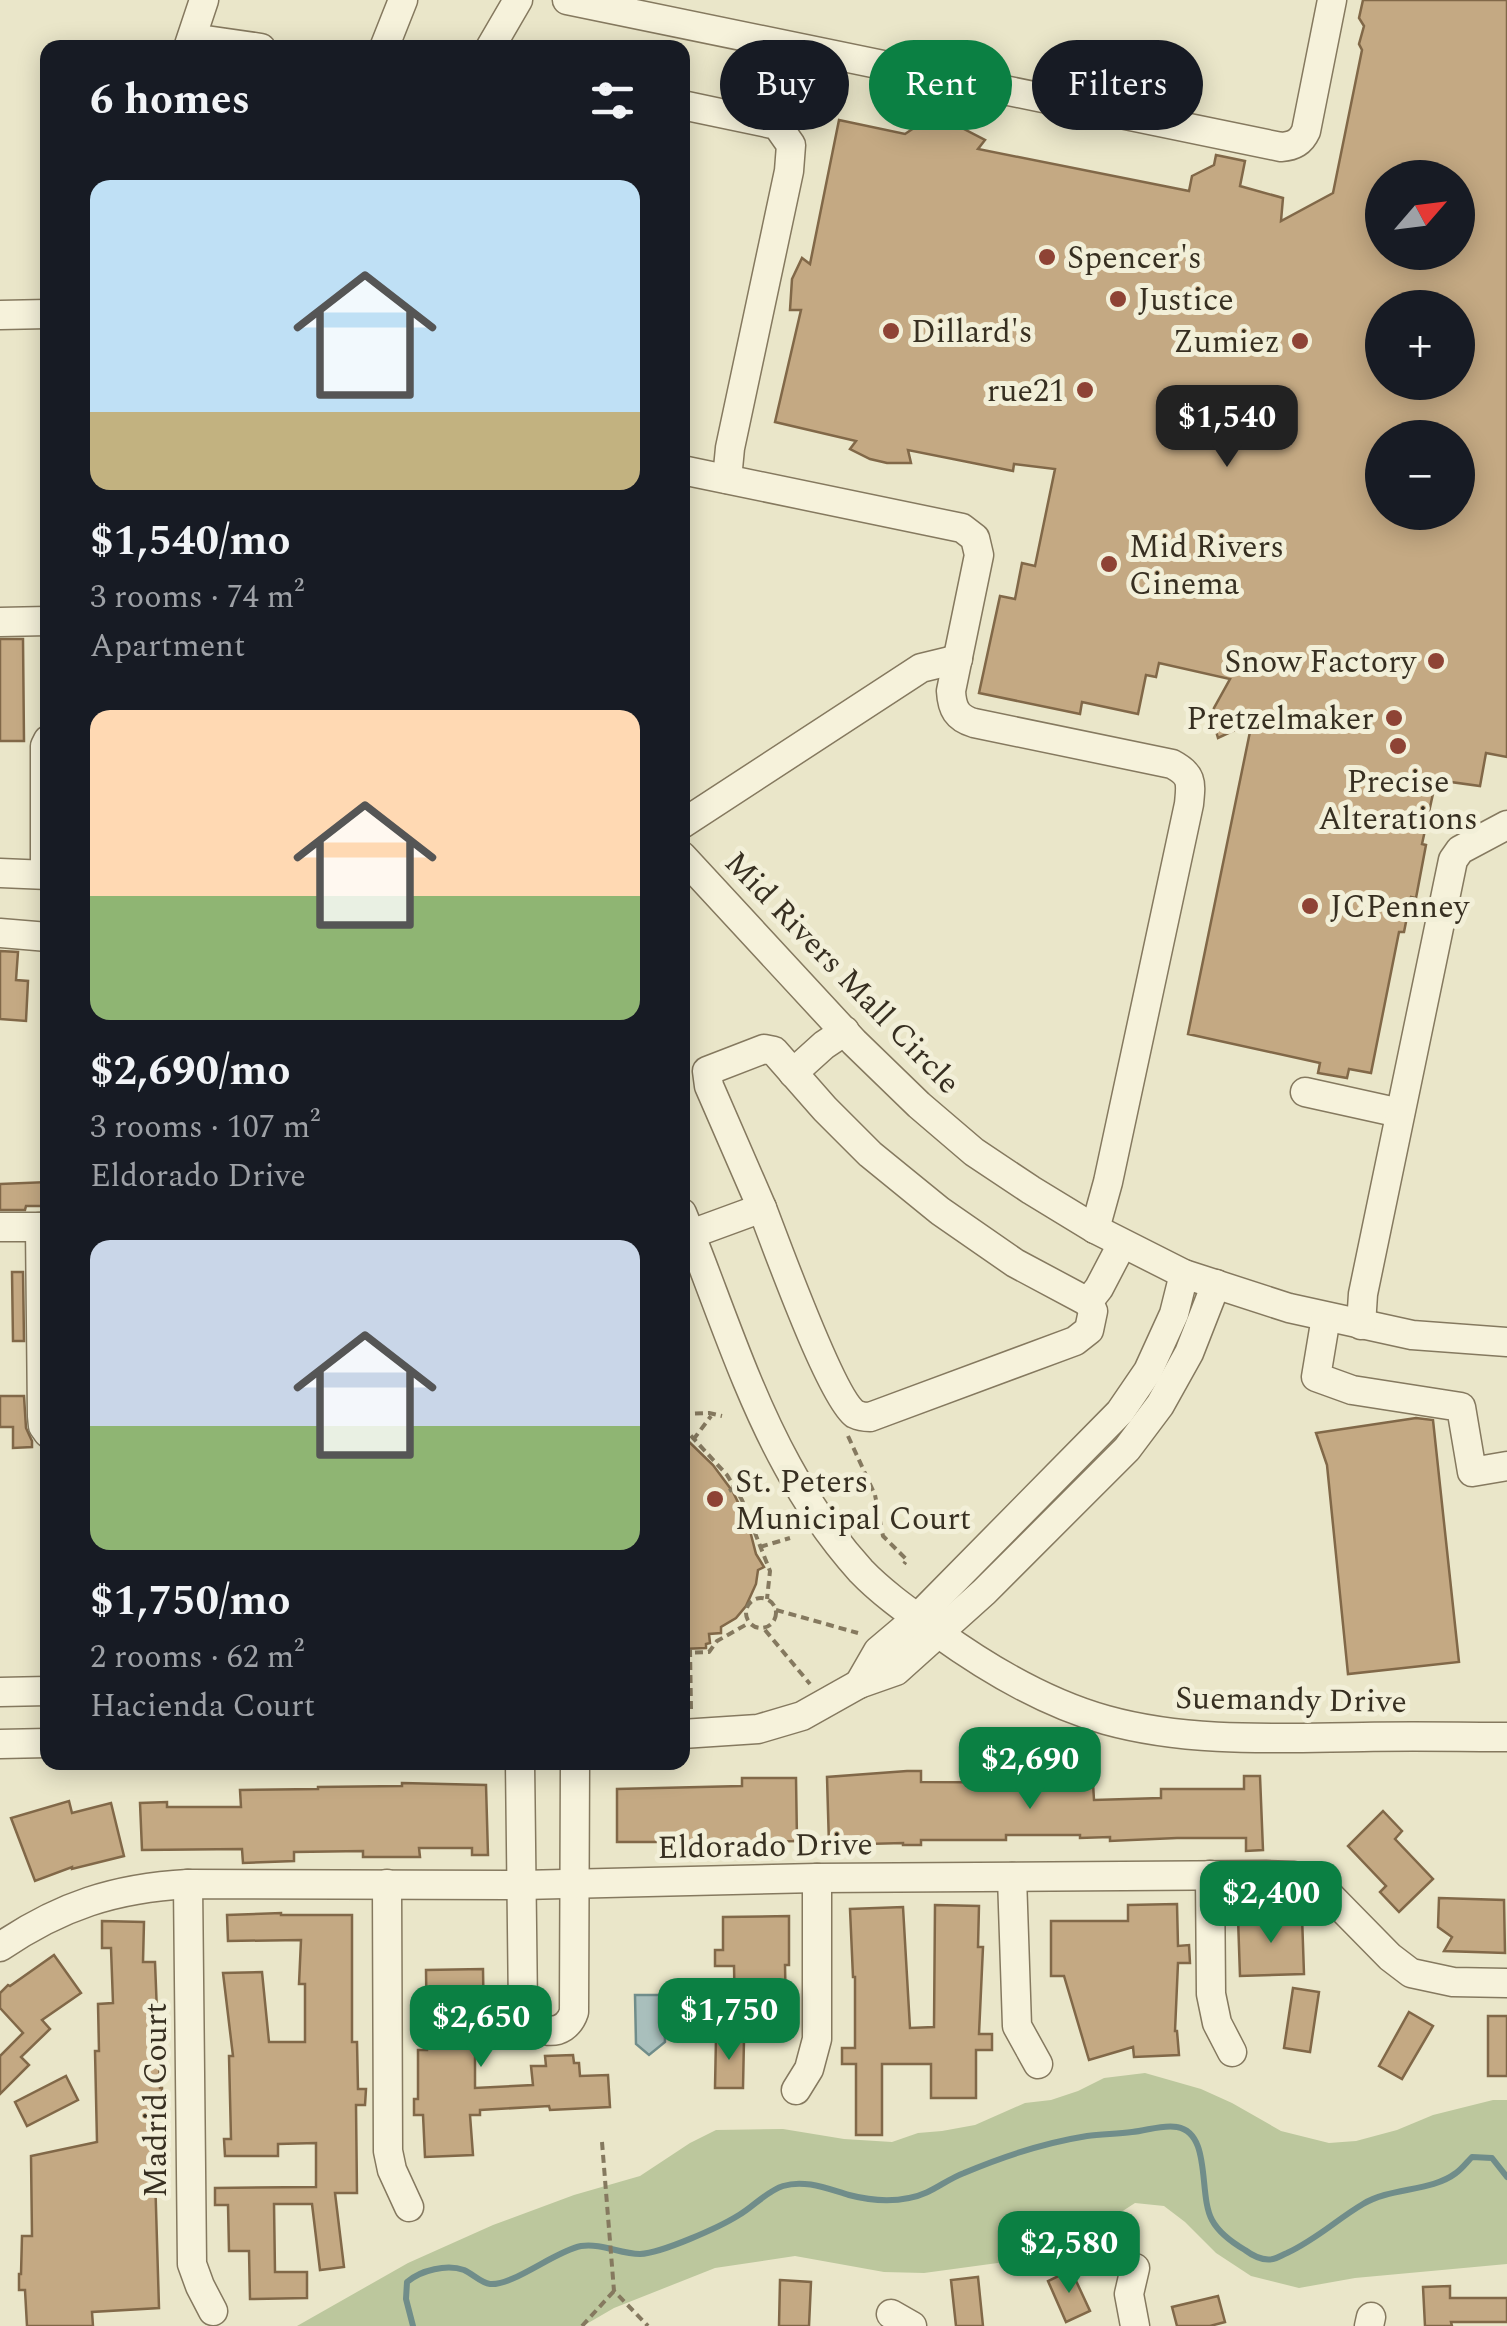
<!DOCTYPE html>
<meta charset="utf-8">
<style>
:root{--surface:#171b24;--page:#20242c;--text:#f1f3f6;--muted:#9ea1a6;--accent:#0b8043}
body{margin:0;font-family:Spectral,serif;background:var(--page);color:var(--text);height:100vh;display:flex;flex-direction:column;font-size:38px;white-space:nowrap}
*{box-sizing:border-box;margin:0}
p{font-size:32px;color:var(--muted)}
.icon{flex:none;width:55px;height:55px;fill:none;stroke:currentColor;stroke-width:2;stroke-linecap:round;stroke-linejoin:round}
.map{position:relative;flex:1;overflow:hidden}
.panel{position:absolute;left:40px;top:40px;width:650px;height:1730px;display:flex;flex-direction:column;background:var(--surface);border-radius:20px;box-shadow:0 5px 25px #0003}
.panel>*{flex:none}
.banner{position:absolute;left:720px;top:40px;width:635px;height:90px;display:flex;gap:20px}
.needle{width:65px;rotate:62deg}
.tools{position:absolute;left:1365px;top:160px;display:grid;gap:20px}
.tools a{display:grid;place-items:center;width:110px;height:110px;border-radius:50%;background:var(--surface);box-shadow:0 5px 25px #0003;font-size:50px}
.price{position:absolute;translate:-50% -85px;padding:0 22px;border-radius:20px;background:var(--accent);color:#fff;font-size:32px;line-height:65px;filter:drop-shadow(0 2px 5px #0008)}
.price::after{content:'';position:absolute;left:50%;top:60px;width:30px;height:22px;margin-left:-15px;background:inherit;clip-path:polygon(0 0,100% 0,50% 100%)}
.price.active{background:#222;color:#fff}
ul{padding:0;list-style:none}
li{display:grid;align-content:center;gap:20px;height:530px;padding:0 50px}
li span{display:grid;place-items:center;height:310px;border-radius:20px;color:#555}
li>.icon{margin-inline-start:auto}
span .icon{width:180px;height:180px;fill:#fffc;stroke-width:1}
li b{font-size:42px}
h2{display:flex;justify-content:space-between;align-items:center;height:120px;padding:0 50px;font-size:42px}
.pill{padding:0 35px;border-radius:45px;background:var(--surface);box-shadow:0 5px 25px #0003;font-size:35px;line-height:90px}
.pill.active{background:var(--accent);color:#fff}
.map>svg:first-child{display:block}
</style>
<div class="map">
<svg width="1507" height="2326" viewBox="0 0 1507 2326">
<rect width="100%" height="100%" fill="#eae6c9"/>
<!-- green -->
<polygon fill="#bcc79d" points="1145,2073 1201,2089 1232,2103 1281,2131 1329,2143 1356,2141 1397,2130 1433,2115 1493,2100 1507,2100 1507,2264 1355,2278 1299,2288 1251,2276 1216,2253 1185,2222 1164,2206 1135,2203 1081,2238 1019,2260 924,2273 884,2272 795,2256 715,2268 614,2308 583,2326 297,2326 408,2263 493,2225 574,2195 640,2176 690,2143 716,2130 783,2129 844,2139 892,2142 918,2133 942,2131 975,2125 1025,2103 1051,2100 1078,2091 1104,2078"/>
<!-- water -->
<polygon fill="#a9bfbc" stroke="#708d8a" stroke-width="2.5" points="635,1995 664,1995 665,2042 649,2055 636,2044"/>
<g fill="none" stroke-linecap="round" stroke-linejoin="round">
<!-- stream -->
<path stroke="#708d8a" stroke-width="6" d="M413 2326 406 2299 407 2282C421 2270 447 2264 464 2270 473 2274 481 2283 490 2284 513 2286 555 2251 581 2246 602 2243 620 2254 640 2254 662 2253 720 2227 739 2215 753 2207 767 2191 783 2186 805 2179 828 2189 849 2195 868 2200 890 2202 909 2198 930 2195 945 2180 964 2173 1004 2156 1043 2143 1087 2136 1102 2134 1117 2134 1132 2132 1146 2131 1163 2124 1177 2127 1212 2133 1198 2195 1212 2220 1219 2233 1233 2243 1245 2250 1253 2256 1263 2261 1273 2259 1278 2258 1282 2255 1287 2253 1317 2239 1336 2220 1363 2204 1391 2187 1431 2192 1456 2173 1462 2169 1467 2162 1472 2157L1492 2158 1507 2177"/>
</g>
<!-- building -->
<g fill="#c4a983" stroke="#816848" stroke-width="2.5" fill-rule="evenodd">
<path d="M1363 0H1507V757L1486 753 1480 786 1436 780 1422 844 1426 845 1416 898 1411 897 1404 932H1399L1371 1073 1349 1069 1347 1078 1318 1073 1320 1063 1188 1034 1252 722 1218 738 1212 717 1214 708 1230 679 1159 663 1156 677 1146 675 1138 714 1082 702 1080 714 979 693 1000 596 1015 599 1022 563 1035 566 1055 469 1014 464 1013 471 908 450 911 463H887L870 459 850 449 856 441 775 422 801 310H790L792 279 802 258 810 264 839 120 905 134 917 126 925 124 958 126 985 140 978 149 1189 191 1192 176 1214 165 1216 155 1245 161 1240 186 1283 198 1281 221 1333 193 1362 50 1359 44 1364 26 1359 18ZM1382 178H1458V252H1382ZM1382 308H1458V382H1382ZM1382 438H1458V512H1382Z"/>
<polygon points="0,639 23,639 24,741 0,741"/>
<polygon points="0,951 18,952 16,980 28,981 26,1021 0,1019"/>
<polygon points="48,1182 48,1206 26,1206 25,1210 0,1210 0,1184"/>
<polygon points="12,1272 23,1272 24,1341 13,1341"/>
<polygon points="0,1396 24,1396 26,1428 32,1441 32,1447 13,1448 13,1427 0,1427"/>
<polygon points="1416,1418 1433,1420 1459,1662 1348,1674 1327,1465 1316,1433"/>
<polygon points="682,1435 713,1465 733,1492 748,1523 756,1554 764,1567 758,1570 756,1584 746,1606 736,1618 721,1627 721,1633 709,1634 710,1643 706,1644 706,1648 682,1649"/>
<polygon points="907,1771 921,1771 921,1782 1093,1783 1094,1800 1161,1798 1161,1789 1244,1789 1244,1776 1260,1776 1263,1850 1246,1851 1246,1838 1177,1838 1110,1841 1110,1837 1080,1838 1080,1835 1006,1835 1006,1840 921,1840 921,1845 903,1845 903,1843 829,1845 827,1777"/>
<polygon points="742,1778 796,1778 797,1841 759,1842 759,1852 744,1853 743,1842 617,1842 617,1789 742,1786"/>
<polygon points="402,1783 486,1785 488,1855 472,1855 472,1848 419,1848 420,1857 363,1857 363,1851 294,1852 294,1861 243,1863 242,1849 142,1850 140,1803 167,1802 167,1807 241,1807 240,1790 318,1789 318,1787 402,1786"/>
<polygon points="69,1801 72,1813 111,1803 124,1856 72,1869 72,1867 35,1881 11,1818"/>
<polygon points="1383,1811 1402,1831 1395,1839 1433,1879 1399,1912 1380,1892 1386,1886 1348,1846"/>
<polygon points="1439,1898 1504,1900 1505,1953 1444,1951 1452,1937 1438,1927"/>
<polygon points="1177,1904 1178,1946 1189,1945 1190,1963 1178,1963 1175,2031 1177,2031 1179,2055 1134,2057 1133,2047 1089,2060 1064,1976 1051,1976 1051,1921 1128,1921 1128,1905"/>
<polygon points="935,1905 979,1906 978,1947 983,1947 979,2034 992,2034 992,2050 976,2050 976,2098 931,2098 931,2064 882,2064 882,2135 856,2135 856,2064 842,2064 842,2048 855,2048 855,1977 853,1977 850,1909 903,1907 910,2028 934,2027"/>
<polygon points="281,1913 281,1915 352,1915 352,2042 357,2042 358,2089 366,2089 365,2105 356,2105 357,2193 335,2193 344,2267 320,2270 312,2204 274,2204 275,2272 307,2272 307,2298 250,2299 249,2251 229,2251 228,2205 215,2205 215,2188 316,2187 316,2143 278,2144 278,2156 225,2156 224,2139 231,2139 229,2056 233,2056 223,1973 262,1972 269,2042 305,2042 305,1984 299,1984 301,1940 228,1941 227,1915"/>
<polygon points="789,1916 789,1965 785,1965 786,2016 735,2016 734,1966 715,1966 715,1950 723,1950 723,1917"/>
<polygon points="1302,1916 1304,1974 1240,1976 1238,1918"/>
<polygon points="102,1921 144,1922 143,1962 155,1962 160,2088 162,2088 162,2141 154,2141 159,2308 92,2312 93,2326 27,2326 25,2290 19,2290 19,2274 21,2274 22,2236 32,2236 31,2156 97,2142 95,2051 99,2051 98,2004 113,2003 111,1948 102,1948"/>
<polygon points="54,1955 81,1993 42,2020 50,2029 21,2057 29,2065 0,2094 0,2056 23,2033 0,2008 0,1993 8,1985 10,1986"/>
<polygon points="483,1969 484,2031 475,2031 475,2088 533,2085 531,2066 546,2066 545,2056 573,2055 574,2063 579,2063 580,2076 608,2075 610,2107 550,2110 549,2106 480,2110 480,2115 470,2115 473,2155 425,2157 423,2115 414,2115 414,2099 418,2099 418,2050 427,2050 426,1970"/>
<polygon points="1293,1988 1319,1992 1310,2052 1284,2048"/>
<polygon points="1409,2012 1433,2026 1402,2079 1379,2066"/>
<rect x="1488" y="2016" width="19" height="60"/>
<polygon points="716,2038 744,2039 743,2088 715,2088"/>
<polygon points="66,2076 78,2100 27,2126 15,2102"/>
<polygon points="1071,2270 1090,2311 1066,2322 1048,2281"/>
<polygon points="978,2277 983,2326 956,2326 951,2280"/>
<polygon points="780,2280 811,2282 809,2326 779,2326"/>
<polygon points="1450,2286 1450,2298 1507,2298 1507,2322 1451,2322 1452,2326 1425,2326 1423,2287"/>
<polygon points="1218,2296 1225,2322 1210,2326 1177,2326 1172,2307"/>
</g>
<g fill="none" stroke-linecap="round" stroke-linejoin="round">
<defs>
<g id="minor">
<path d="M567 0 1281 147C1294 146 1301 142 1306 131L1332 0"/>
<polyline points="192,38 261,48"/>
<polyline points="188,48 204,0"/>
<polyline points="384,48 403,0"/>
<polyline points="490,48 518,0"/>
<polyline points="682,105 777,125 791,145 789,171 730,448 727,479"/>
<polyline points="0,315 48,314"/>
<path d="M682 470 962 528 975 538 979 555 951 691C952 709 957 718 974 723L1172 764C1193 775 1191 783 1189 804L1108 1182 1095 1229"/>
<polyline points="0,622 48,621"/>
<polyline points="682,824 921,668 958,659"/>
<polyline points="682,856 854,1042 919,1105 974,1152 1031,1190 1095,1229 1184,1274 1289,1308 1412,1335 1507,1342"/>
<polyline points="0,873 48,875"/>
<polyline points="45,875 45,746 48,740"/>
<polyline points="0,933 48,937"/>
<polyline points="793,1073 824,1045 845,1031"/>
<polyline points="1305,1092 1400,1113"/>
<path d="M762 1208C776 1244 831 1397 855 1414 859 1416 865 1417 870 1417L1075 1341 1089 1330 1093 1311 1088 1302"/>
<path d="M682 1213C716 1296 744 1387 787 1465 807 1502 833 1540 861 1571 883 1594 912 1614 938 1633 988 1669 1045 1703 1106 1720 1189 1743 1277 1738 1363 1737 1411 1736 1459 1737 1507 1737"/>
<polyline points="0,1227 48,1227"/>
<polyline points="40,1227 42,1416 43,1426 48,1433"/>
<polyline points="691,1234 762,1208 709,1086 707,1071 764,1049 774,1051 825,1109 870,1154 940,1211 1015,1263 1088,1302 1099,1288 1122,1244"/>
<polyline points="1326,1317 1316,1377 1352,1390 1461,1407 1472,1472 1507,1466"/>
<polyline points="1361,1325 1363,1294 1453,860 1460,850 1507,825"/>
<polyline points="859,1684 878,1651 917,1618 1120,1412 1148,1371 1174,1314 1184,1274"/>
<polyline points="0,1692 48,1691"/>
<polyline points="682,1734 758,1729 802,1716 859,1684 896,1671 984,1592 1127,1449 1160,1405 1189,1353 1216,1284"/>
<polyline points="0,1744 48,1743"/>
<path d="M520 1762 523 2009C531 2035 565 2040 574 2012L575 1762"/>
<polyline points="1210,1875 1211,1994 1217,2023 1232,2052"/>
<polyline points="1012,1877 1017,2026 1038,2064"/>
<polyline points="188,1884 192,2264 200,2286 213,2311"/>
<polyline points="387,1884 388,2151 392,2170 409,2207"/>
<path d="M0 1947C60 1906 115 1888 188 1884L522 1885 817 1878 1266 1875 1294 1876 1315 1886 1332 1898 1390 1957 1411 1973 1453 1982 1507 1983"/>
<polyline points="796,2090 809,2069 817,2039 817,1878"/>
<polyline points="1135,2268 1129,2294 1135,2326"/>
<polyline points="891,2314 912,2326"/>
<polyline points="1369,2326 1371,2317"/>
</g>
</defs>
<!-- minor casing -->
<use href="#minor" stroke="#85795f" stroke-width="31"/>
<!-- path -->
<g stroke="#85795f" stroke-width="4" stroke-dasharray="8 5" stroke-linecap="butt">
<polyline points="682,1414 709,1413 722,1416"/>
<polyline points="682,1426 727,1475 742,1500 770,1571 767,1599"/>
<polyline points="848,1436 875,1495 883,1536 907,1560 904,1564"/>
<polyline points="693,1440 711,1416"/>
<polyline points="729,1491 753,1478"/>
<polyline points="760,1547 790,1538"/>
<circle cx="761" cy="1613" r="15"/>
<polyline points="776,1610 858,1633"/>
<polyline points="765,1630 810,1684"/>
<polyline points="690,1649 691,1710"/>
<polyline points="682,1653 709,1652 717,1641 749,1623"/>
<polyline points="602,2142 614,2291 648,2326"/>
<polyline points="582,2326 614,2291"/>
</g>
<!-- minor -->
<use href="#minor" stroke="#f6f2db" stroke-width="28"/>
</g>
<!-- markers -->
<g fill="#8e4335" stroke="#f2efd8" stroke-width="4">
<circle cx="1047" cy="257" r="10"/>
<circle cx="1118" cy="299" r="10"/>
<circle cx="891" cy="331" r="10"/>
<circle cx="1300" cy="341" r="10"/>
<circle cx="1085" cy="390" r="10"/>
<circle cx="1109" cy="564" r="10"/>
<circle cx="1436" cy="661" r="10"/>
<circle cx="1394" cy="718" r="10"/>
<circle cx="1398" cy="746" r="10"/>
<circle cx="1310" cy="906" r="10"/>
<circle cx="715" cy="1499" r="10"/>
</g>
<g text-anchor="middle" stroke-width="10" stroke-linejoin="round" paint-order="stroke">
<!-- poi labels -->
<g font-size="32" fill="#372f21" stroke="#f2efd8" text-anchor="start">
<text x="1067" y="268">Spencer's</text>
<text x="1138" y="310">Justice</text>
<text x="911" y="342">Dillard's</text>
<text x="1280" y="352" text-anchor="end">Zumiez</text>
<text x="1065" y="401" text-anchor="end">rue21</text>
<text x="1129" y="557">Mid Rivers<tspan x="1129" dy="37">Cinema</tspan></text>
<text x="1416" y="672" text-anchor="end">Snow Factory</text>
<text x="1374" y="729" text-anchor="end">Pretzelmaker</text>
<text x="1398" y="792" text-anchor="middle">Precise<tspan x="1398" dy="37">Alterations</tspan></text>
<text x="1330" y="917">JCPenney</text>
<text x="735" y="1492">St. Peters<tspan x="735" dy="37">Municipal Court</tspan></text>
</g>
<!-- street labels -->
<g font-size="32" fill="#372f21" stroke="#f2efd8">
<text transform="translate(843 972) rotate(46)" y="11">Mid Rivers Mall Circle</text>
<text transform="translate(1291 1699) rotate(1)" y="11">Suemandy Drive</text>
<text transform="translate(765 1845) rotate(-1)" y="11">Eldorado Drive</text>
<text transform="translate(155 2100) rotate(-90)" y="11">Madrid Court</text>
</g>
</g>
</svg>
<div class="tools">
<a><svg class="needle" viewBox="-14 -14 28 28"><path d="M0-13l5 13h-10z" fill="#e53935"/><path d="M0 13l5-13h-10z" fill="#9ea1a6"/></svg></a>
<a>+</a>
<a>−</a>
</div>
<b class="price active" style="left:1227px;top:470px">$1,540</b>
<b class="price" style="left:1030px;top:1812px">$2,690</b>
<b class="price" style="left:1271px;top:1946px">$2,400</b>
<b class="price" style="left:729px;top:2063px">$1,750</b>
<b class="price" style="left:481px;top:2070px">$2,650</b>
<b class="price" style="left:1069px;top:2296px">$2,580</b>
<div class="banner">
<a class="pill">Buy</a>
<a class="pill active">Rent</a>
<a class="pill">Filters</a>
</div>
<section class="panel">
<h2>6 homes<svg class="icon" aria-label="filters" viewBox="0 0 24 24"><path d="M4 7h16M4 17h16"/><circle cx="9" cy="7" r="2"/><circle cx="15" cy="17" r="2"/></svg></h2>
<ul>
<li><span style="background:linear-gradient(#bfe0f5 75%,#c2b280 0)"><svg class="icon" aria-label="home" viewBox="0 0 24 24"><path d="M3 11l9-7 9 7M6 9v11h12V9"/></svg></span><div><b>$1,540/mo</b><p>3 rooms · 74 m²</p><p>Apartment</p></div></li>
<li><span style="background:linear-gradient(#ffd9b3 60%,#8fb573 0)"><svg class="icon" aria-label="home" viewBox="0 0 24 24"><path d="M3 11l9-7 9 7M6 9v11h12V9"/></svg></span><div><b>$2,690/mo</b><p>3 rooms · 107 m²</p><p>Eldorado Drive</p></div></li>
<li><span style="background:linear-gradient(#c9d6e8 60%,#8fb573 0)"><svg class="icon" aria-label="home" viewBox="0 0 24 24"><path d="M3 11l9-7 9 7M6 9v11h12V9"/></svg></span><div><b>$1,750/mo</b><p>2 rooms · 62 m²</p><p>Hacienda Court</p></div></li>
</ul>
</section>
</div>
